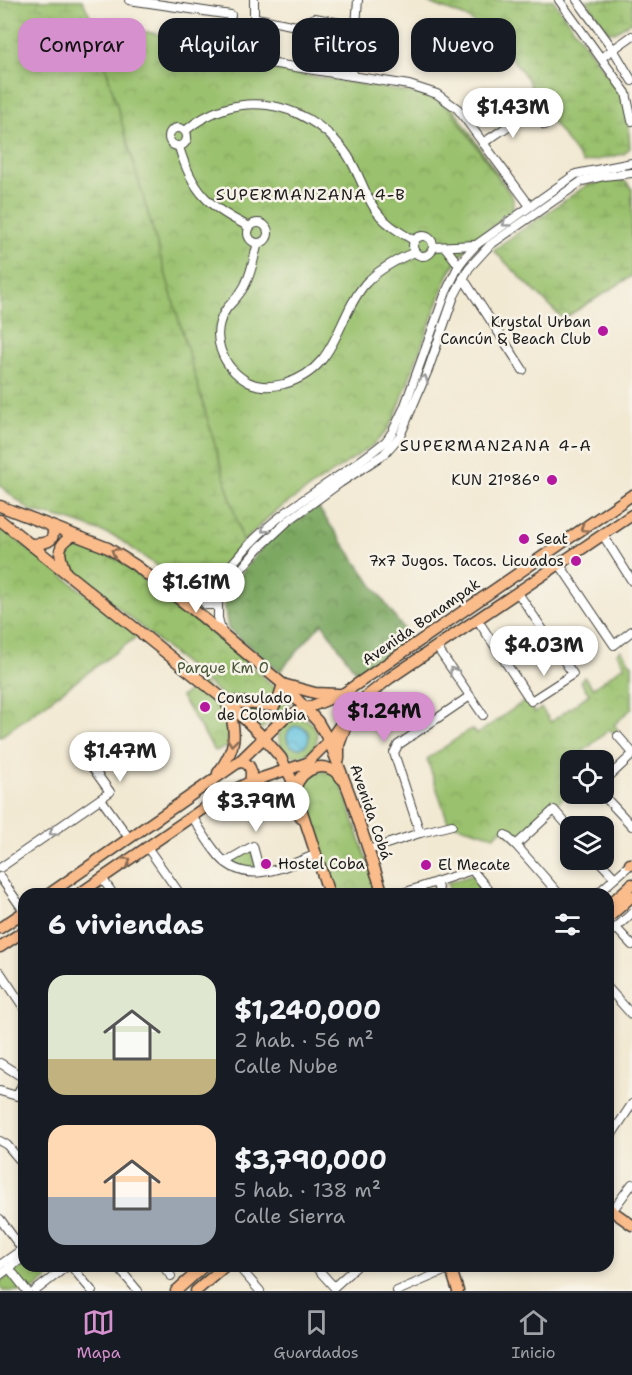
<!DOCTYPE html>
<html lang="es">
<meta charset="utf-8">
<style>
:root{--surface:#171b24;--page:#242831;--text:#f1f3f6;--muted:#9ea1a6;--line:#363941;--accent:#d690ce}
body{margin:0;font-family:"Shantell Sans",sans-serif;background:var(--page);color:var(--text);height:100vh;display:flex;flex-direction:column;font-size:22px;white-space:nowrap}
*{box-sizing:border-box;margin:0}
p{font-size:20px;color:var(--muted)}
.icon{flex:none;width:33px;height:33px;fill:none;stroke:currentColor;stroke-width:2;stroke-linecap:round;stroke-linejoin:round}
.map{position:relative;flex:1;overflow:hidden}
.panel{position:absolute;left:18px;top:888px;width:596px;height:384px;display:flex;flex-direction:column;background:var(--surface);border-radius:18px;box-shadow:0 3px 9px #0003}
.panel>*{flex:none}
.top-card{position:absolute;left:18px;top:18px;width:597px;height:54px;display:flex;gap:12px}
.tools{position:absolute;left:560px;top:750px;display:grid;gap:12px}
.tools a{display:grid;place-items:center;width:54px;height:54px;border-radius:12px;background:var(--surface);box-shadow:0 3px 9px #0003;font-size:30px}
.price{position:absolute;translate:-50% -51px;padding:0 14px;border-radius:21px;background:#fff;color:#222;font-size:20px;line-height:39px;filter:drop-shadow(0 2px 3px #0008)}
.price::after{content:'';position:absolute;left:50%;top:36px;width:18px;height:14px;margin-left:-9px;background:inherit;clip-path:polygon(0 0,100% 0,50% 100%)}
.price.active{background:var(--accent);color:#111}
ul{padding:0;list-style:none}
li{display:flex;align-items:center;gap:18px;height:150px;padding:0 30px}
li span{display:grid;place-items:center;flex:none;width:168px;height:120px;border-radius:18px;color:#555}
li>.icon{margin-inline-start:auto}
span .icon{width:72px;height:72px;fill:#fffc;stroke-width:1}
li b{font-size:26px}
h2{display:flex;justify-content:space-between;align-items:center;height:72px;padding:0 30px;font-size:26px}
.chip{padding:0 21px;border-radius:18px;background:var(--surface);box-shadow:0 3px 9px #0003;font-size:21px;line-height:54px}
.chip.active{background:var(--accent);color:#111}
.menu{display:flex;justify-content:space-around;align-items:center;height:84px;border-top:2px solid var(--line);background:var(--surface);font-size:16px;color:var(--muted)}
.menu a{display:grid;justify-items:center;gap:3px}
.menu .active{color:var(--accent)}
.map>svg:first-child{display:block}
</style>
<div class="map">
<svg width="632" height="1291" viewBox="0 0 632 1291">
<defs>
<pattern id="forest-crowns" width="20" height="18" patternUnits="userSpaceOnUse" patternTransform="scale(1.5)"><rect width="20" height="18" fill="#7ba760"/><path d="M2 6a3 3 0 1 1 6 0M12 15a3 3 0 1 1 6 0" fill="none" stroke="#64874e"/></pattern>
<pattern id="wetland-marsh" width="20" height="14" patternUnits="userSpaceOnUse" patternTransform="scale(1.5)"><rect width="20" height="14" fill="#9ac16d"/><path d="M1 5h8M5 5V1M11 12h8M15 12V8" fill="none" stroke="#84a55e"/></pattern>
<pattern id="park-crowns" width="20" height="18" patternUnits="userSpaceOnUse" patternTransform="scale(1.5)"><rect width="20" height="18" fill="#9ac16d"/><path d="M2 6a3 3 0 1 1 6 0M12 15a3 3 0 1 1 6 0" fill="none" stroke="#84a55e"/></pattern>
<pattern id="water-waves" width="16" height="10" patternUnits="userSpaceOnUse" patternTransform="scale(1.5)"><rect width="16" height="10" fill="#61c2df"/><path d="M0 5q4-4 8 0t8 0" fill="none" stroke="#54a6bf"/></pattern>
</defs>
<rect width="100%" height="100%" fill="#f7f3e8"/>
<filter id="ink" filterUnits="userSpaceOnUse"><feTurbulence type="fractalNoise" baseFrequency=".0167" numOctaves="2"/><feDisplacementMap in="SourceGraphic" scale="12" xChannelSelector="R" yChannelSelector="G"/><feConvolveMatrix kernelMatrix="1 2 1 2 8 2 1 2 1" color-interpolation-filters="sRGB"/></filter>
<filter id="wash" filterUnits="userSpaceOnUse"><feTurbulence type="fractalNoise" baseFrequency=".008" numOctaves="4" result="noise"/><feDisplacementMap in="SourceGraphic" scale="24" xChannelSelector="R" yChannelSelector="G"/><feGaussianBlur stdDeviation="1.35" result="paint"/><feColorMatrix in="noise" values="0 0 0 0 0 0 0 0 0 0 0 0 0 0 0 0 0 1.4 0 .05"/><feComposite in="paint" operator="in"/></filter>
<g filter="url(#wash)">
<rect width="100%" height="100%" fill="#f2e9d3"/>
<!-- green -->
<circle fill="#9ac16d" stroke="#5b6e44" stroke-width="1.5" cx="298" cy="737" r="19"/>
<!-- forest -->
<polygon fill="url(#forest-crowns)" stroke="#4c623e" stroke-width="1.5" points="317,506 409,637 358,675 322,623 280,671 228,629 224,604 229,588 267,541"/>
<!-- wetland -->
<g fill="url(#wetland-marsh)" stroke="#5b6e44" stroke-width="1.5">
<polygon points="0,0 82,0 94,23 206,42 203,71 427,97 450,103 510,193 506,216 487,230 462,254 448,275 403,393 386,432 352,459 283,506 258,526 206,586 192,591 116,537 69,520 31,511 0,486"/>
<polygon points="421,0 553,0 627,102 630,148 624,154 583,163 537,101 527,78 497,39 466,17"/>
<polygon points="586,0 632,0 632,21 615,32 608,32"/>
<polygon points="609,180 625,181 632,189 632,276 563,319 493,250 587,185"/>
</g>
<!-- park -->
<g fill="url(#park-crowns)" stroke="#5b6e44" stroke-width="1.5">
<path d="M93 23 217 44 208 45 201 55 204 67C217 78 223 66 235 63L430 96 439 101 452 112 513 198V207L509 214 473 241 456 260 448 275 395 417 386 432 373 445 274 512 243 542Z"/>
<polygon points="0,527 139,635 0,737"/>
<path d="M72 541 119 560 226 644 291 702 262 729 69 566C66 555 65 550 72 541Z"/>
<polygon points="621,650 632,665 632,708 614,725 619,731 615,735 610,729 577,757 579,760 570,760 570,792 516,842 503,829 494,836 456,825 455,822 448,822 427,759 471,729 477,734 526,700 535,713 541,708 551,722 589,694 580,681 584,677 593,688 625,665 617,653"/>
<path d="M202 682C225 709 228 711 228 747L215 751 181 697Z"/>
<polygon points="315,769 338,774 378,894 334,894 300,790 304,775"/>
<polygon points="252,848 256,871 227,863"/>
<polygon points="473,875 489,894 451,894 447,883"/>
<polygon points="24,1263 24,1266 64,1266 32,1291 3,1291 0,1287 0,1282"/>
</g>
<!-- water -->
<g fill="url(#water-waves)" stroke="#3e6f7e" stroke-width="1.5">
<polygon points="322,26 327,31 339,30 342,32 339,41 333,42 331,40 322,39 323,32 316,32"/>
<circle cx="298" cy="737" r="11"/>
</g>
</g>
<g filter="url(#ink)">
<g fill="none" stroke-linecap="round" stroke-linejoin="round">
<defs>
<g id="minor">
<polyline points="129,0 231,15 225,56"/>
<polyline points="254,0 254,15 256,18 296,26 315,18 350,25 356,24"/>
<polyline points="559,0 626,93 632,121"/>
<polyline points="577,0 613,49 632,81"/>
<polyline points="601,58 632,36"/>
<polyline points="215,59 225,56 409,85 437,94 458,109 530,206"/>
<polyline points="344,75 350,25"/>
<polyline points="352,76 358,0"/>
<circle cx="178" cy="137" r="9"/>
<path d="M185 131C235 88 302 99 343 149 357 166 362 188 373 206 382 222 399 232 415 241"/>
<polyline points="483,143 531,111 536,114 545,125"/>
<path d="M179 147C192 191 209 208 250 227"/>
<circle cx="258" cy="233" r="10"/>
<circle cx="423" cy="246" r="10"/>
<path d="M258 243C254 256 252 271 246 283 242 293 234 300 227 308 208 335 222 367 248 382 260 388 272 387 284 384 338 369 336 318 365 284 378 270 398 259 415 252"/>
<polyline points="433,247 476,245"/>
<polyline points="445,247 459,265"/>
<polyline points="463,278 523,370"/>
<polyline points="603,535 632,581"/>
<polyline points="560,565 614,645 632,631"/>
<path d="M166 587C177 591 191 594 202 589 217 584 235 560 246 548 286 504 341 479 386 441L393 431 404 408 446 292 459 265 466 256 476 245 576 174 632 163"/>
<polyline points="201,590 200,598 206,605 214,605 218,602"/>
<polyline points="477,619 531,701 573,674 518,593"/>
<polyline points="222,633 218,618 218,602 225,588 259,548 288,521 340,483 384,454 400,436 428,370 454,296 469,268 490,245 582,181 604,176 632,173"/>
<polyline points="436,646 483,715"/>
<polyline points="618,736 632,752"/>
<polyline points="603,782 632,755"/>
<polyline points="602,794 632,826"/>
<polyline points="101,799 129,838"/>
<path d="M192 816C199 827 206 840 215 851 242 889 282 868 317 854"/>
<polyline points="420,833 394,753 398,745 470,696"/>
<polyline points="505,835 516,845"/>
<polyline points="147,847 180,894"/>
<polyline points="368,850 420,833 452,825"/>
<polyline points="598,860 615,878"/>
<polyline points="225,862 253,846 260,872"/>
<polyline points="0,868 110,792 89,763"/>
<polyline points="0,877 24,911"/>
<polyline points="102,878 113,894"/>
<polyline points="436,882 440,894"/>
<polyline points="400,894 472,870 492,894"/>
<polyline points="559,894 516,845 554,810 570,828"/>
<polyline points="597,894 632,863"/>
<polyline points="616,928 632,945"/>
<polyline points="608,935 632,913"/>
<polyline points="0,972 24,1008"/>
<polyline points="608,988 632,1015"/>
<polyline points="0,1063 24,1078"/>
<polyline points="0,1091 17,1096 24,1080"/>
<polyline points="608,1140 632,1104"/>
<polyline points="0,1141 7,1145 24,1165"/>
<polyline points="612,1211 632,1184"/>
<polyline points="0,1219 22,1249"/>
<polyline points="0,1265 24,1248"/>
<polyline points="71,1266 92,1291"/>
<polyline points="117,1266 138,1291"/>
<polyline points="163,1266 171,1276"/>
<polyline points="238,1266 260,1291"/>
<polyline points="315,1266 334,1287 357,1266"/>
<polyline points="9,1268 27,1291"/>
<polyline points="0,1275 24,1257"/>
<polyline points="35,1291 67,1266"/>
<polyline points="397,1291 451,1268"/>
</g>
<g id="major">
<polyline points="0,506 108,548 135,565 200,615 284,685 318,722 329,741 350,795 383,894"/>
<polyline points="0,520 226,701 264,738 281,758 291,778 329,894"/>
<path d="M30 544C43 544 57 543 52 527"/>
<path d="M65 571C59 554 55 545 74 535"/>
<polyline points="286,685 315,693 338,694"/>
<polyline points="226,701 274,706 278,700 283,684"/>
<polyline points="339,759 339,745 347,722"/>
<path d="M239 762C252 762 252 772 250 782"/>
<path d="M218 773C236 749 238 732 227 704"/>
<path d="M248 787C274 786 286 796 301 817"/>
<path d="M295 789C302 767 327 758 342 779"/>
<polyline points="630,864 632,864"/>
<polyline points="49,894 239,762 285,717 344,693 632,495"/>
<polyline points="79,894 223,795 250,782 307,763 329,741 353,707 390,678 632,515"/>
<polyline points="608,906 632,884"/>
<polyline points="608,918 632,896"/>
<polyline points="0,928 24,912"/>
<polyline points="0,947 24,931"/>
<polyline points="608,1208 632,1225"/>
<polyline points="450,1266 458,1291"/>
<polyline points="176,1291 204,1266"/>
<polyline points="196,1291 225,1266"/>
</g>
</defs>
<!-- minor casing -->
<use href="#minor" stroke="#3c3b37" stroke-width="10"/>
<!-- major casing -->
<use href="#major" stroke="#3c3b37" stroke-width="13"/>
<!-- minor -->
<use href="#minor" stroke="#fff" stroke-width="8"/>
<!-- major -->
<use href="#major" stroke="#fabc8b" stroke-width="10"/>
</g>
<!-- one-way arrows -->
<defs><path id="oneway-chevron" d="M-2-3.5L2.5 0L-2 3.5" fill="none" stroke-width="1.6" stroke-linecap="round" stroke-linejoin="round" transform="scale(1.5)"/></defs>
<g stroke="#999">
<use href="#oneway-chevron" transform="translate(506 223) rotate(144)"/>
<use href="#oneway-chevron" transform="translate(424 379) rotate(-68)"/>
<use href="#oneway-chevron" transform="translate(265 529) rotate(139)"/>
<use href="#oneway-chevron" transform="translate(453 671) rotate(-124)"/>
<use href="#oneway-chevron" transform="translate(53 832) rotate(146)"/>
</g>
<g stroke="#8b6c54">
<use href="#oneway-chevron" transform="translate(584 528) rotate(145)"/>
<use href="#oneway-chevron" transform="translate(115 552) rotate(-149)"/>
<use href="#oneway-chevron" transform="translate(232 742) rotate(97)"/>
<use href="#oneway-chevron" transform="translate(127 861) rotate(-34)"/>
</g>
</g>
<!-- markers -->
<g fill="#b5179e" stroke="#f7f3e8" stroke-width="2">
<circle cx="603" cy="331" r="6"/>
<circle cx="552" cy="480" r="6"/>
<circle cx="524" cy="539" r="6"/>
<circle cx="576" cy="561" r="6"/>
<circle cx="205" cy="707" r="6"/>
<circle cx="266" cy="864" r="6"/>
<circle cx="426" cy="865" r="6"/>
</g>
<g text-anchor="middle" stroke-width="5" stroke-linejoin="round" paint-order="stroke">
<!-- poi labels -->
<g font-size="15" fill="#1c1c1c" stroke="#f7f3e8" text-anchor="start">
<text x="591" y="327" text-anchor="end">Krystal Urban<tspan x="591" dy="17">Cancún &amp; Beach Club</tspan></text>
<text x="540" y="485" text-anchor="end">KUN 21º86º</text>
<text x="536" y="544">Seat</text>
<text x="564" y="566" text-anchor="end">7x7 Jugos. Tacos. Licuados</text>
<text x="217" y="703">Consulado<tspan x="217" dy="17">de Colombia</tspan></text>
<text x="278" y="869">Hostel Coba</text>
<text x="438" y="870">El Mecate</text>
</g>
<!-- street labels -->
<g font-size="15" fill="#1c1c1c" stroke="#f7f3e8">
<text transform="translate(421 622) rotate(-35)" y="5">Avenida Bonampak</text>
<text transform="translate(371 812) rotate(71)" y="5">Avenida Cobá</text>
</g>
<!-- park labels -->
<g font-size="15" fill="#485638" stroke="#f7f3e8">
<text x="223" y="673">Parque Km 0</text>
</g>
<!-- neighbourhood labels -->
<g font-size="16" letter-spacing="1.5" fill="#1c1c1c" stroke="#f7f3e8">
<text x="311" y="200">SUPERMANZANA 4-B</text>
<text x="496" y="451">SUPERMANZANA 4-A</text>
</g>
</g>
</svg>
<div class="tools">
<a><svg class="icon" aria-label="locate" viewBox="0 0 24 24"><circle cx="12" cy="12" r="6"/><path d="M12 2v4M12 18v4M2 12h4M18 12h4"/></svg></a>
<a><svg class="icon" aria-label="layers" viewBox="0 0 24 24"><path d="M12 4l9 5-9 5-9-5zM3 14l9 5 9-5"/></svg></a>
</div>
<b class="price" style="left:513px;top:139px">$1.43M</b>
<b class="price" style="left:196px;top:614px">$1.61M</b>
<b class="price" style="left:544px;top:677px">$4.03M</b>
<b class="price active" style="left:384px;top:743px">$1.24M</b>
<b class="price" style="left:120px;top:783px">$1.47M</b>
<b class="price" style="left:256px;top:833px">$3.79M</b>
<div class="top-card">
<a class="chip active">Comprar</a>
<a class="chip">Alquilar</a>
<a class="chip">Filtros</a>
<a class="chip">Nuevo</a>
</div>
<section class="panel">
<h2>6 viviendas<svg class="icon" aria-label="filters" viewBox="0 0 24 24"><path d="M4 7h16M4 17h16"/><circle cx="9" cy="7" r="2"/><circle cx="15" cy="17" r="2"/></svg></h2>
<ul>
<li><span style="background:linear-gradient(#dfe7d0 70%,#c2b280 0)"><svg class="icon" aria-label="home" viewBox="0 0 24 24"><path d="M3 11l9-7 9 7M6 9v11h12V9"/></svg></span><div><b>$1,240,000</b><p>2 hab. · 56 m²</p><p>Calle Nube</p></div></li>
<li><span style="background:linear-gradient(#ffd9b3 60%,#9aa5b1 0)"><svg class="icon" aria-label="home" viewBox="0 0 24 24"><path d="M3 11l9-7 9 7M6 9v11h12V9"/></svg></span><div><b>$3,790,000</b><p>5 hab. · 138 m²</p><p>Calle Sierra</p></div></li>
</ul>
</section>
</div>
<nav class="menu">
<a class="active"><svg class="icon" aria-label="map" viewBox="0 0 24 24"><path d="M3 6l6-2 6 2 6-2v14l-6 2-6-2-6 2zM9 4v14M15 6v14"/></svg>Mapa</a>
<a><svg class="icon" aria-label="saved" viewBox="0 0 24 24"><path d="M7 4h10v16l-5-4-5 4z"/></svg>Guardados</a>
<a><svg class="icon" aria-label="home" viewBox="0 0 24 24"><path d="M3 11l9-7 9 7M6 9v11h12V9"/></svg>Inicio</a>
</nav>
